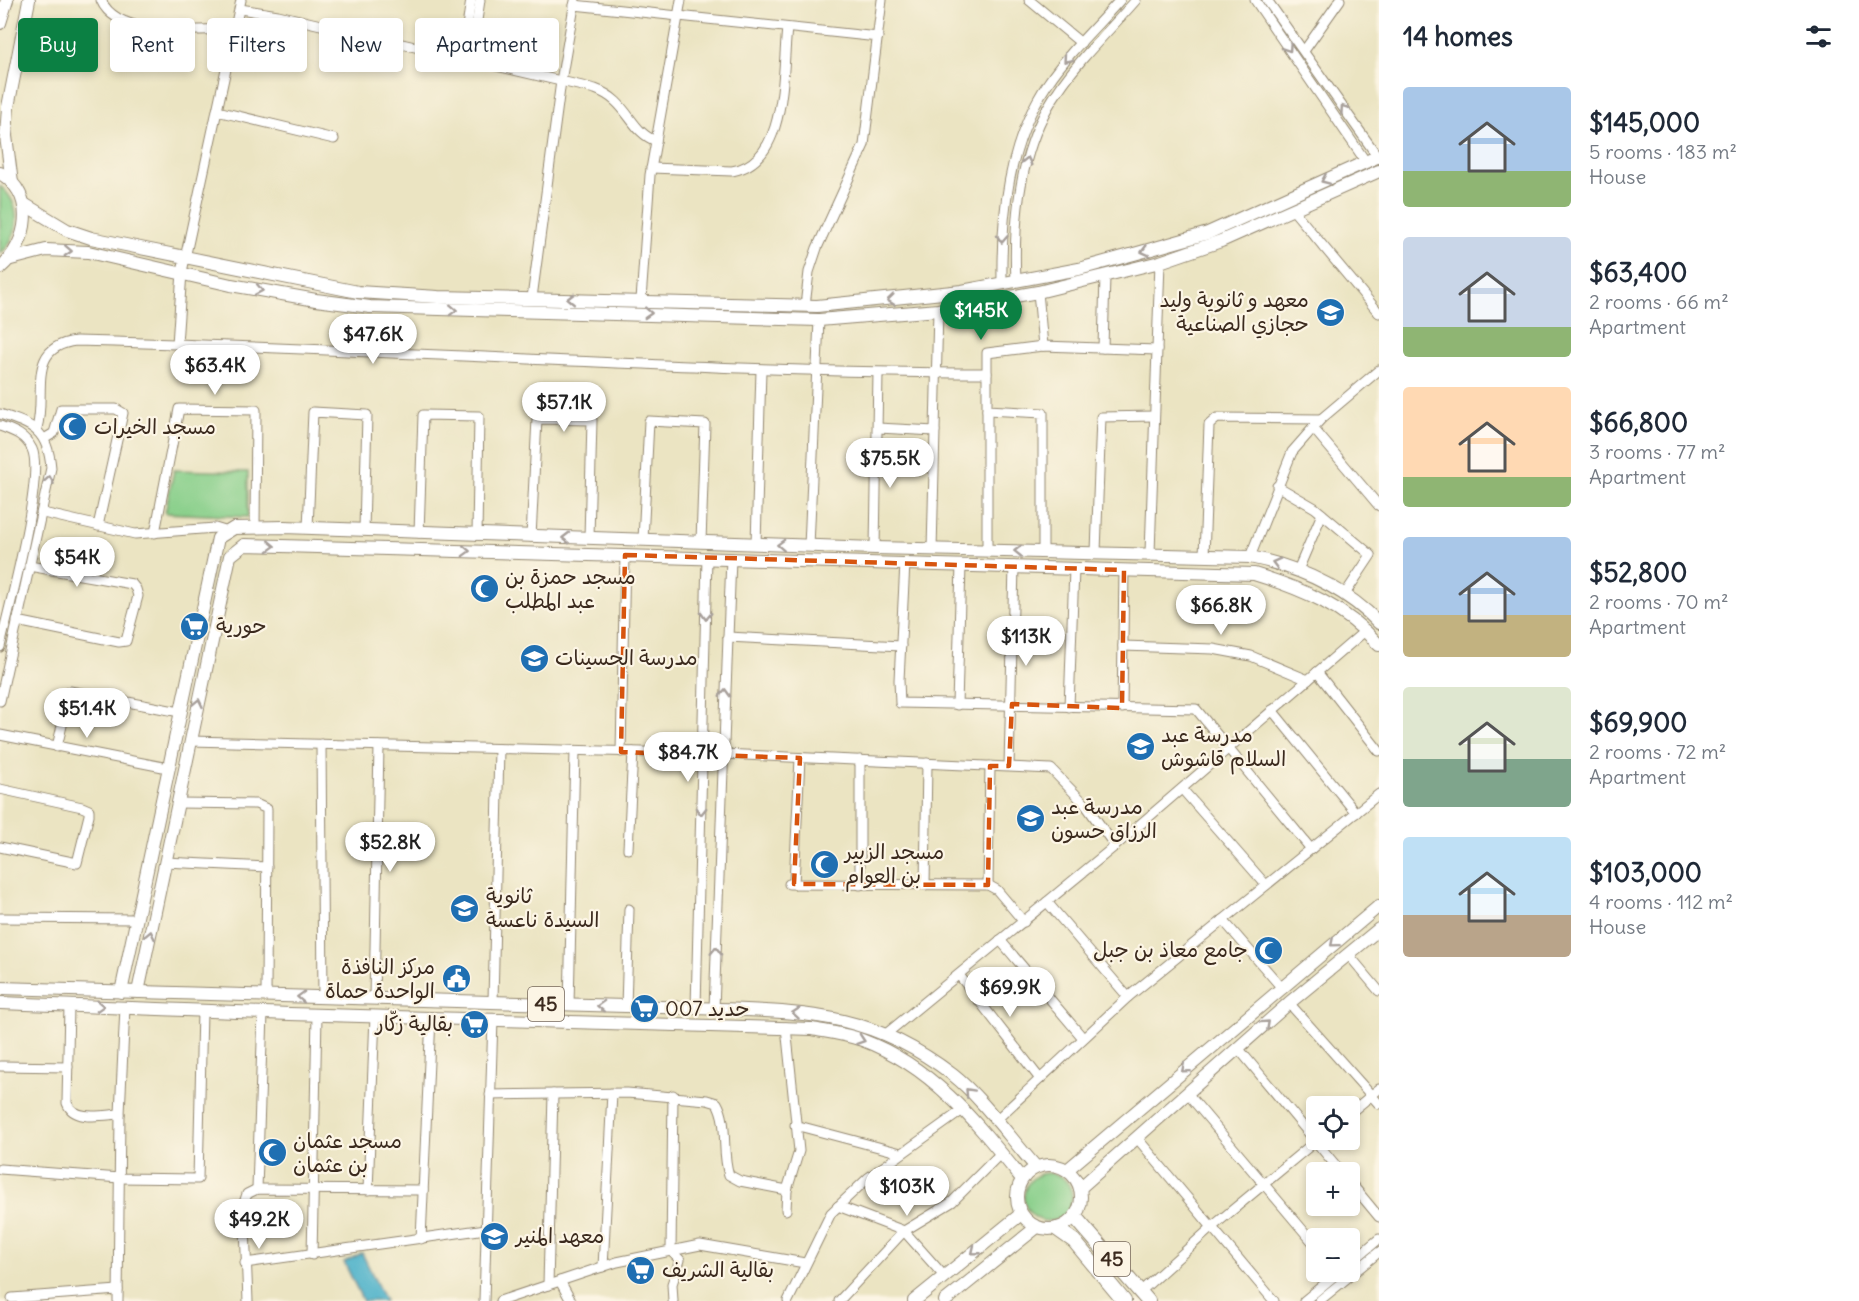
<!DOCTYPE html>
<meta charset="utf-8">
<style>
:root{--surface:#fff;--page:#f2f2f3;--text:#1f2937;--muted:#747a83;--accent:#0b8043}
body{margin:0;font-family:Delius,"Playpen Sans Arabic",sans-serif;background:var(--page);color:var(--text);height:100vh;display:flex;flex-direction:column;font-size:22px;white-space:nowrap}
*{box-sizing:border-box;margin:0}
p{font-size:20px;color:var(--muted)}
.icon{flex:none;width:33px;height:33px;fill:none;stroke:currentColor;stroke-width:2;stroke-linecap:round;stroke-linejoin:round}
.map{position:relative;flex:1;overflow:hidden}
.sheet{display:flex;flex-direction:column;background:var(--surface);width:480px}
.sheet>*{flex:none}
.top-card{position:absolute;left:18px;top:18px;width:570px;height:54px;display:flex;gap:12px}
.controls{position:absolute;left:1306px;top:1096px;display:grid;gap:12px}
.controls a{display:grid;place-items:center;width:54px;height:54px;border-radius:6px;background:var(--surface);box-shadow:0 3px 9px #0003;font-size:30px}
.price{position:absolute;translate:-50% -51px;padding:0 14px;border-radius:21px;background:#fff;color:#222;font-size:20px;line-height:39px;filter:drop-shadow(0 2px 3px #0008)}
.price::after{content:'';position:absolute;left:50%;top:36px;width:18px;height:14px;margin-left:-9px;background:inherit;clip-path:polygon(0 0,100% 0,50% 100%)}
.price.current{background:var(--accent);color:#fff}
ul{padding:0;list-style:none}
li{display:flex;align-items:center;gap:18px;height:150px;padding:0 24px}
li span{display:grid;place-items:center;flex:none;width:168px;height:120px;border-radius:6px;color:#555}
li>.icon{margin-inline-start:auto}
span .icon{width:72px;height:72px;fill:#fffc;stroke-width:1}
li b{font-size:26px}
h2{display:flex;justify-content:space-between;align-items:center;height:72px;padding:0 24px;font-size:26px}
.tag{padding:0 21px;border-radius:6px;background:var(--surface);box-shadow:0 3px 9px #0003;font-size:21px;line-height:54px}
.tag.current{background:var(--accent);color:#fff}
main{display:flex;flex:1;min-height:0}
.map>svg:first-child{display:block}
</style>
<main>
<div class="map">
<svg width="1379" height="1301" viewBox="0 0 1379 1301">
<rect width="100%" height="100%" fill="#fcf5e5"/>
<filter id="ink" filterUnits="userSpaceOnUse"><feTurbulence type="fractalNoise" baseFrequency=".0167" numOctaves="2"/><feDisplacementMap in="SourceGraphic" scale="12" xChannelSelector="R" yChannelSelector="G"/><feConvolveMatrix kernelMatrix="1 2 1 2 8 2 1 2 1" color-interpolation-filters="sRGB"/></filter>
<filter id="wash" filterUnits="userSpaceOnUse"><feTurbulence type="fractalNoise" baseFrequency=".008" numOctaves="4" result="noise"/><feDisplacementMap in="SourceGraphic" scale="24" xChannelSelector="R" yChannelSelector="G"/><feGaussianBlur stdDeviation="1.35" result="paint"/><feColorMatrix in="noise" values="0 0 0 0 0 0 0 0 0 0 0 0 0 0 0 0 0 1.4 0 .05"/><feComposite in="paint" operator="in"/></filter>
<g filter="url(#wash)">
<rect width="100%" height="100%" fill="#ebe4c2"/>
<!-- green -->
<g fill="#88cf8a" stroke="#627c54" stroke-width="1.5">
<path d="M0 186C22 204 22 235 0 254Z"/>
<polygon points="174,470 248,472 248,517 165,513"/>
<circle cx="1048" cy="1197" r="24"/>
</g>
<!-- water -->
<polygon fill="#4ab0c9" stroke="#426d74" stroke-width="1.5" points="362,1253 385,1301 363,1301 344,1262"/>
</g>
<g filter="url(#ink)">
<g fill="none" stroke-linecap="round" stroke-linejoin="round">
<defs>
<g id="minor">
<path d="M101 0C118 40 199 29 236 29"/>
<polyline points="1029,0 1081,43"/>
<polyline points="1255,0 1366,162"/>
<polyline points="1267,0 1378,157"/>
<polyline points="574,5 878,37"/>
<path d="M240 9 278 15 595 89C629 101 629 131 656 141"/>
<polyline points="1304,51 1340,0"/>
<polyline points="462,59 471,0"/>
<polyline points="471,61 480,0"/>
<polyline points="217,111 334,139"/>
<path d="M651 168 732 171C788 162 782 72 787 28"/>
<polyline points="1293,210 1379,313"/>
<path d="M1016 281C1013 217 1020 145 1058 91 1080 58 1110 30 1136 0"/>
<path d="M1002 284C1001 215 1008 142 1048 83 1068 53 1096 27 1120 0"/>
<polyline points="1038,292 1043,346"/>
<polyline points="532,298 561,81 575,1"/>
<polyline points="641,300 650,175 681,0"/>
<polyline points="805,306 809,272 817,248 864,145 882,0"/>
<polyline points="177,344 182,272 241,0"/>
<polyline points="1103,348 1105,276"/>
<polyline points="987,373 987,551"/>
<polyline points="987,410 1043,413 1043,552"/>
<path d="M0 414C33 425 48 430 51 468L0 701"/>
<path d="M0 426C14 431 25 435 32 449 45 477 8 611 0 647"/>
<path d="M37 428C47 394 25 347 76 341 380 348 683 372 987 373V353L1043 346 1157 350"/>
<polyline points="878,428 935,431"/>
<polyline points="1313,428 1379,506"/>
<polyline points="44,439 54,433 61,409 116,409 123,413 98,526"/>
<polyline points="1277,486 1315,508 1371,555 1345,594"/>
<polyline points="43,513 135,534 215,528 225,531"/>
<polyline points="308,528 313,412 367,415 364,530"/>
<polyline points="155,533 179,409 256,410 255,527"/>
<polyline points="419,533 423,415 479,416 477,535"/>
<polyline points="531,537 537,419 592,420 589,538"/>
<polyline points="643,540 649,421 705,424 701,542"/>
<polyline points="756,544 761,370"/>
<polyline points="809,546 819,320"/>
<polyline points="875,548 878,373"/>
<polyline points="932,550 938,310"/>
<polyline points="1096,552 1101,417 1154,416"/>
<polyline points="1150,553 1160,262"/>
<polyline points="1204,556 1209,425 1217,418 1321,419"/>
<polyline points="1250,557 1292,452 1321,419 1379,370"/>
<polyline points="905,563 899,680 900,703 1196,709 1311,849"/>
<polyline points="1298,570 1322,514"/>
<polyline points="17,621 119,642 126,641 138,596 136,589 132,584 29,566"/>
<polyline points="728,637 901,646"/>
<polyline points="1123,646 1213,649 1251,656 1308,680"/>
<polyline points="1317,672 1379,751"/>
<polyline points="957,705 961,565"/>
<polyline points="1069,707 1074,569"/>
<polyline points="1122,708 1124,570"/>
<polyline points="1272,710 1356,813"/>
<polyline points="0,735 168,768"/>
<polyline points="190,741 723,754 1051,769 1085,804 1115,846"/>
<polyline points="321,744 323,998"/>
<polyline points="57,747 70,691 180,712"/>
<polyline points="621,752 625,555"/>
<polyline points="1009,766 1014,566"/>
<polyline points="0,789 82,807 89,810 89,815 77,863 0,847"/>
<polyline points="1182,789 1266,885"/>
<polyline points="177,803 256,804 267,809 266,996"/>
<polyline points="628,849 633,752"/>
<polyline points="165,862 267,867"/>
<polyline points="789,884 988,885 997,890 1024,922"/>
<polyline points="794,884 800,758"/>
<polyline points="860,885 860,760"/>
<polyline points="925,885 927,763"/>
<polyline points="988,885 990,766"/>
<polyline points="0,918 137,919"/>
<polyline points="1223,920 1282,988"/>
<polyline points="1000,940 1083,1038"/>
<polyline points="1348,954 1379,991"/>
<polyline points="959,975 1040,1079"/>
<polyline points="1128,997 1379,794"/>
<polyline points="374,999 379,746"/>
<polyline points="493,1001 499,749"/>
<polyline points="1289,1003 1379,1104"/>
<path d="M69 1005 67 1103C74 1122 103 1115 120 1114"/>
<polyline points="569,1005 575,751"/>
<polyline points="626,1007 629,909"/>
<polyline points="696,1008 707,557"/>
<polyline points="714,1009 731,558"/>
<polyline points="786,1027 799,1151 787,1190 786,1210"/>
<polyline points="886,1034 1115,846 1366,630"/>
<polyline points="1238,1048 1342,1173"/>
<polyline points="0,1066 68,1067"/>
<polyline points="1187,1093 1317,1247"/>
<path d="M490 1095 627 1093 707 1100 717 1103C729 1124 721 1152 729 1175L740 1181 787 1190"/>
<polyline points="673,1095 671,1251 680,1260 672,1284 673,1301"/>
<polyline points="1350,1113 1379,1089"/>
<polyline points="995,1121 1128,997 1047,902"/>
<polyline points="795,1125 901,1153"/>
<polyline points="1137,1138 1274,1301"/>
<polyline points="0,1169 120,1178 198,1179 202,1011"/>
<polyline points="1350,1182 1379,1217"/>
<polyline points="257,1189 263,1013"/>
<polyline points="368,1190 375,1016"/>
<polyline points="838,1206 904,1231 944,1276"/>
<polyline points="421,1239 431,1017"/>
<polyline points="312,1255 317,1015"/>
<polyline points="245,1263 486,1229"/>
<polyline points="1350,1263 1379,1239"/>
<polyline points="603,1267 612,1093"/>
<polyline points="560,1281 571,1301"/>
<polyline points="548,1285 553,1094"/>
<polyline points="1140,1292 1212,1227 1317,1140"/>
<polyline points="12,1298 118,1290"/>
<polyline points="118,1301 120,1114 125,1007"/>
<polyline points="248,1301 244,1203 247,1194 257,1189 423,1190"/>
<polyline points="484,1301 493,1019"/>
<polyline points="500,1301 617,1262 700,1245 805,1263"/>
<polyline points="788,1301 831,1213 868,1178 964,1109"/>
<polyline points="839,1301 904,1231 952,1202 1001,1153"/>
<polyline points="1304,1301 1339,1272"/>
<polyline points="1319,1301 1379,1252"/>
</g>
<g id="major">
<polyline points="0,23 7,0"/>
<path d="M0 173C37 195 29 243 0 268"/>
<polyline points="12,183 6,136 8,107 29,0"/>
<polyline points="24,204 67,230 91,238 358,292 438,297 817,306 962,291 1079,269 1134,254 1208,233 1379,156"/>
<polyline points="11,259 46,250 88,252 231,285 316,300 370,307 819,320 938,310 1038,292 1160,262 1221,241 1379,171"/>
<path d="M0 988 696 1008C799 1013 866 1008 953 1075 981 1097 1011 1139 1036 1167"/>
<path d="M121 992 218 538 234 528 284 527 875 548 1250 557C1299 567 1344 587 1379 623"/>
<path d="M138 992 230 556 244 545 1254 574C1303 589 1344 606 1379 645"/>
<path d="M0 1003 290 1014 812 1029C828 1032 846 1034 862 1040 932 1066 976 1122 1022 1179"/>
<circle cx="1049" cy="1197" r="32"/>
<polyline points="1067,1170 1379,906"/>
<polyline points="1080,1188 1289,1003 1379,929"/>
<polyline points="914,1301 1021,1214"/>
<polyline points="945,1301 1037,1227"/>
</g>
<g id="highway">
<polyline points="1075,1217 1148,1301"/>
<polyline points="1057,1229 1074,1241 1124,1301"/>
</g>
</defs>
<!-- minor casing -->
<use href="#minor" stroke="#938770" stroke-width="11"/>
<!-- major casing -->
<use href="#major" stroke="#938770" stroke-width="14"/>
<!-- highway casing -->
<use href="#highway" stroke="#938770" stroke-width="16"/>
<!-- minor -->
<use href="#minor" stroke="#fff" stroke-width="9"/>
<!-- major -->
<use href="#major" stroke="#fff" stroke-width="12"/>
<!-- highway -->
<use href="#highway" stroke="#fff" stroke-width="14"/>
</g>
<!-- one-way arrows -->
<defs><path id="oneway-chevron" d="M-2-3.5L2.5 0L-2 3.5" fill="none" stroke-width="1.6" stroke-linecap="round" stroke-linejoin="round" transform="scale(1.5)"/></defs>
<g stroke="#a79f9a">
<use href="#oneway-chevron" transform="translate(1288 48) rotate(56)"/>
<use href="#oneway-chevron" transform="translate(1067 59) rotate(131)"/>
<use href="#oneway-chevron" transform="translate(1344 109) rotate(-125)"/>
<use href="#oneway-chevron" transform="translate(1027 161) rotate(-77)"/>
<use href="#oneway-chevron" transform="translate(1325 180) rotate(157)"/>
<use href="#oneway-chevron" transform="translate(1002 239) rotate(93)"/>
<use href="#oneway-chevron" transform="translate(68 251) rotate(3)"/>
<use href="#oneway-chevron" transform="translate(1145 251) rotate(165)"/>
<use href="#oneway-chevron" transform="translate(259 290) rotate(11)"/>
<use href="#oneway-chevron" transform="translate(571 299) rotate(-179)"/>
<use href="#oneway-chevron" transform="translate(891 300) rotate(174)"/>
<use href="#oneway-chevron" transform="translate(453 310) rotate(2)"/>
<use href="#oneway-chevron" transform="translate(648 313) rotate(3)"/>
<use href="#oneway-chevron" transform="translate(49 480) rotate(-80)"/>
<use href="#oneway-chevron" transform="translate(566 538) rotate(-179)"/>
<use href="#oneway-chevron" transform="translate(781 545) rotate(-178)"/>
<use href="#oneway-chevron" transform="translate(271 546) rotate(2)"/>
<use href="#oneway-chevron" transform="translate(466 551) rotate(2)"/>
<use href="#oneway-chevron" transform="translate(1018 551) rotate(-179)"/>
<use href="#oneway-chevron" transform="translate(1276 563) rotate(-165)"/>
<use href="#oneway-chevron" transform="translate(706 616) rotate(92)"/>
<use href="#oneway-chevron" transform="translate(725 693) rotate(-88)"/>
<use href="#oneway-chevron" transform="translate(198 703) rotate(-78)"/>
<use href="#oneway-chevron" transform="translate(701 811) rotate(91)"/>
<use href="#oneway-chevron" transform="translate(150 935) rotate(-78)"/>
<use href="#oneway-chevron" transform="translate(1334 943) rotate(140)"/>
<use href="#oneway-chevron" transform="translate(716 951) rotate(-88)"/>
<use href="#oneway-chevron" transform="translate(301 997) rotate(-178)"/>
<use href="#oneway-chevron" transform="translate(100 1006) rotate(2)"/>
<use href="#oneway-chevron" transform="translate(601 1006) rotate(-178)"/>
<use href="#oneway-chevron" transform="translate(796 1013) rotate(-175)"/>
<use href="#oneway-chevron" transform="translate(1266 1024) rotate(-42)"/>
<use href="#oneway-chevron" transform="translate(861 1040) rotate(19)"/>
<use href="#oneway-chevron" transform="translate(1185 1069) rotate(140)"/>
<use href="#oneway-chevron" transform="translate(969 1092) rotate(-133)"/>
<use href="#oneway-chevron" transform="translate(975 1251) rotate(141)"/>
</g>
</g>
<!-- marked area -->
<path fill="none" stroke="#d7540e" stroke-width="4.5" stroke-dasharray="12 8" stroke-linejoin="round" d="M625 555 1124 570 1122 708 1012 704 1009 766H990L988 885 794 884 800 758 621 752Z"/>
<!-- icons -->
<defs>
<symbol id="school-disc" viewBox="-11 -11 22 22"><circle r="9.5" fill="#1f6fb2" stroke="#fcf5e5"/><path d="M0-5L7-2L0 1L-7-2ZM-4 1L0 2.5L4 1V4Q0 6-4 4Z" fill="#fff"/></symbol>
<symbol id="mosque-disc" viewBox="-11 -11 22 22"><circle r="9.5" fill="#1f6fb2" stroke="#fcf5e5"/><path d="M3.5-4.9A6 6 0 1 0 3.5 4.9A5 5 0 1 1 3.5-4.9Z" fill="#fff"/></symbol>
<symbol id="supermarket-disc" viewBox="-11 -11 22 22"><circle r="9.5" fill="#1f6fb2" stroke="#fcf5e5"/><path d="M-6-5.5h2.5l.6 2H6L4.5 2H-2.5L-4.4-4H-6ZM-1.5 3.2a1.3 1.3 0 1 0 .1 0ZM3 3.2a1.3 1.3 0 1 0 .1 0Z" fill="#fff"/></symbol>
<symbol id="civic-disc" viewBox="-11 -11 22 22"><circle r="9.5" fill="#1f6fb2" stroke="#fcf5e5"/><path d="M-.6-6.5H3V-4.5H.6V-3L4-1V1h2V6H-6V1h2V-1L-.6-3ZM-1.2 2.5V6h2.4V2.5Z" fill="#fff"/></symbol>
</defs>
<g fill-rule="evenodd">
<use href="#school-disc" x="1314" y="296" width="33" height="33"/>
<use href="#mosque-disc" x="56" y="410" width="33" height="33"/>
<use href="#mosque-disc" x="468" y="572" width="33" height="33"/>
<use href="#supermarket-disc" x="178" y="610" width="33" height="33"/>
<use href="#school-disc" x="518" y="642" width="33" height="33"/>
<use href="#school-disc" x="1124" y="730" width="33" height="33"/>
<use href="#school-disc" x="1014" y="802" width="33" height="33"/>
<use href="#mosque-disc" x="808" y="848" width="33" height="33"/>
<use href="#school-disc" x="448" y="892" width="33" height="33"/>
<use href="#mosque-disc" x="1252" y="934" width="33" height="33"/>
<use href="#civic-disc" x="440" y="962" width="33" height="33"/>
<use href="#supermarket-disc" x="628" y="992" width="33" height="33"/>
<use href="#supermarket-disc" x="458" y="1008" width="33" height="33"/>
<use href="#mosque-disc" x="256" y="1136" width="33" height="33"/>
<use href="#school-disc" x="478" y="1220" width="33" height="33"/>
<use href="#supermarket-disc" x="624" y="1254" width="33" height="33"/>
</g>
<g text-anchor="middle" stroke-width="4.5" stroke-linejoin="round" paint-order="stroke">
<!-- shield labels -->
<g fill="#fcf5e5" stroke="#75675a" stroke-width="1.5">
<rect x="528" y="987" width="36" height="34" rx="4.5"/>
<rect x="1094" y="1242" width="36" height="34" rx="4.5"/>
</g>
<g font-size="20" font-weight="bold" fill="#3b2a1e">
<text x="546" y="1011">45</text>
<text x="1112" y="1266">45</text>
</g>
<!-- poi labels -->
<g font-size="21" fill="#3b2a1e" stroke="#fcf5e5" text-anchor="start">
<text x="1309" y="307" text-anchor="end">معهد و ثانوية وليد<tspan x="1309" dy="24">حجازي الصناعية</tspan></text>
<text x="94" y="434">مسجد الخيرات</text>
<text x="505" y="584">مسجد حمزة بن<tspan x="505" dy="24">عبد المطلب</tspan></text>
<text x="216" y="633">حورية</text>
<text x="555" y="665">مدرسة الحسينات</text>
<text x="1161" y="742">مدرسة عبد<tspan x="1161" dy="24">السلام قاشوش</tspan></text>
<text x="1051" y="814">مدرسة عبد<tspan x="1051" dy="24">الرزاق حسون</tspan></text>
<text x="845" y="859">مسجد الزبير<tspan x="845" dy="24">بن العوام</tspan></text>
<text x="486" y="903">ثانوية<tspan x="486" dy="24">السيدة ناعسة</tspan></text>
<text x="1248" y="957" text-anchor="end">جامع معاذ بن جبل</text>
<text x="435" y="974" text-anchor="end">مركز النافذة<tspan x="435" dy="24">الواحدة حماة</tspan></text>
<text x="665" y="1016">حديد 007</text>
<text x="453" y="1031" text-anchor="end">بقالية زكّار</text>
<text x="293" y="1148">مسجد عثمان<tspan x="293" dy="24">بن عثمان</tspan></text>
<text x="516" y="1243">معهد المنير</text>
<text x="662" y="1277">بقالية الشريف</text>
</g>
</g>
</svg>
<div class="controls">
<a><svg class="icon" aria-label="locate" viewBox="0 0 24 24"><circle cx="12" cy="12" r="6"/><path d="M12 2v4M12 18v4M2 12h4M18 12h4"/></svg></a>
<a>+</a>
<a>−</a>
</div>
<b class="price current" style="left:981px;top:341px">$145K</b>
<b class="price" style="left:373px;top:365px">$47.6K</b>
<b class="price" style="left:215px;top:396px">$63.4K</b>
<b class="price" style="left:564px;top:433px">$57.1K</b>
<b class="price" style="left:890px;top:489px">$75.5K</b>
<b class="price" style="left:77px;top:588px">$54K</b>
<b class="price" style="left:1221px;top:636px">$66.8K</b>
<b class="price" style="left:1026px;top:667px">$113K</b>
<b class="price" style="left:87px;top:739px">$51.4K</b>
<b class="price" style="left:688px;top:783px">$84.7K</b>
<b class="price" style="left:390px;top:873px">$52.8K</b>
<b class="price" style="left:1010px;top:1018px">$69.9K</b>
<b class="price" style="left:907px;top:1217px">$103K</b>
<b class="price" style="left:259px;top:1250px">$49.2K</b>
<div class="top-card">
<a class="tag current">Buy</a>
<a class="tag">Rent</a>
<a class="tag">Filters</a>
<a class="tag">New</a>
<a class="tag">Apartment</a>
</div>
</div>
<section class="sheet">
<h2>14 homes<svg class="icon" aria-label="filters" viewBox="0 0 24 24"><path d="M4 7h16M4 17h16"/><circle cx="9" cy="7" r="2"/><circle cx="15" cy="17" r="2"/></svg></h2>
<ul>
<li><span style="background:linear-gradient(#a9c7e8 70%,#8fb573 0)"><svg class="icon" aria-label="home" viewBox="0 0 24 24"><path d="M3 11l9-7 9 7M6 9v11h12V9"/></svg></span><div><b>$145,000</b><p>5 rooms · 183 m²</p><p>House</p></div></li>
<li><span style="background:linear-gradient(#c9d6e8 75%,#8fb573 0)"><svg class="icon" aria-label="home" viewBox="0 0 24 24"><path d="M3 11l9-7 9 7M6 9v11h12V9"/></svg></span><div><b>$63,400</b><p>2 rooms · 66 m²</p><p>Apartment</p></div></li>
<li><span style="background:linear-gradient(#ffd9b3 75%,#8fb573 0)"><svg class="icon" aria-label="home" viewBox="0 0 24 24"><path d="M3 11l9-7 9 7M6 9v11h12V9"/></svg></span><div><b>$66,800</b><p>3 rooms · 77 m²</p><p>Apartment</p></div></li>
<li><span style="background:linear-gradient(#a9c7e8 65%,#c2b280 0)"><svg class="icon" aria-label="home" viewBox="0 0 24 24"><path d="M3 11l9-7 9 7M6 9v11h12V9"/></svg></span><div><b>$52,800</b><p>2 rooms · 70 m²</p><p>Apartment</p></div></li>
<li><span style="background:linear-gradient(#dfe7d0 60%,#7fa58c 0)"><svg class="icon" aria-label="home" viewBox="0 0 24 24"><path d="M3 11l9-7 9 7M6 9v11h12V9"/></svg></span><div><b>$69,900</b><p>2 rooms · 72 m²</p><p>Apartment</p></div></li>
<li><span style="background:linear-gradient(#bfe0f5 65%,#b9a48a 0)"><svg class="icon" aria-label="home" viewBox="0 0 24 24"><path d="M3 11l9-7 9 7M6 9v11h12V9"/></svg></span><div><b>$103,000</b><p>4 rooms · 112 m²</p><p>House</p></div></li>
</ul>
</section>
</main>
